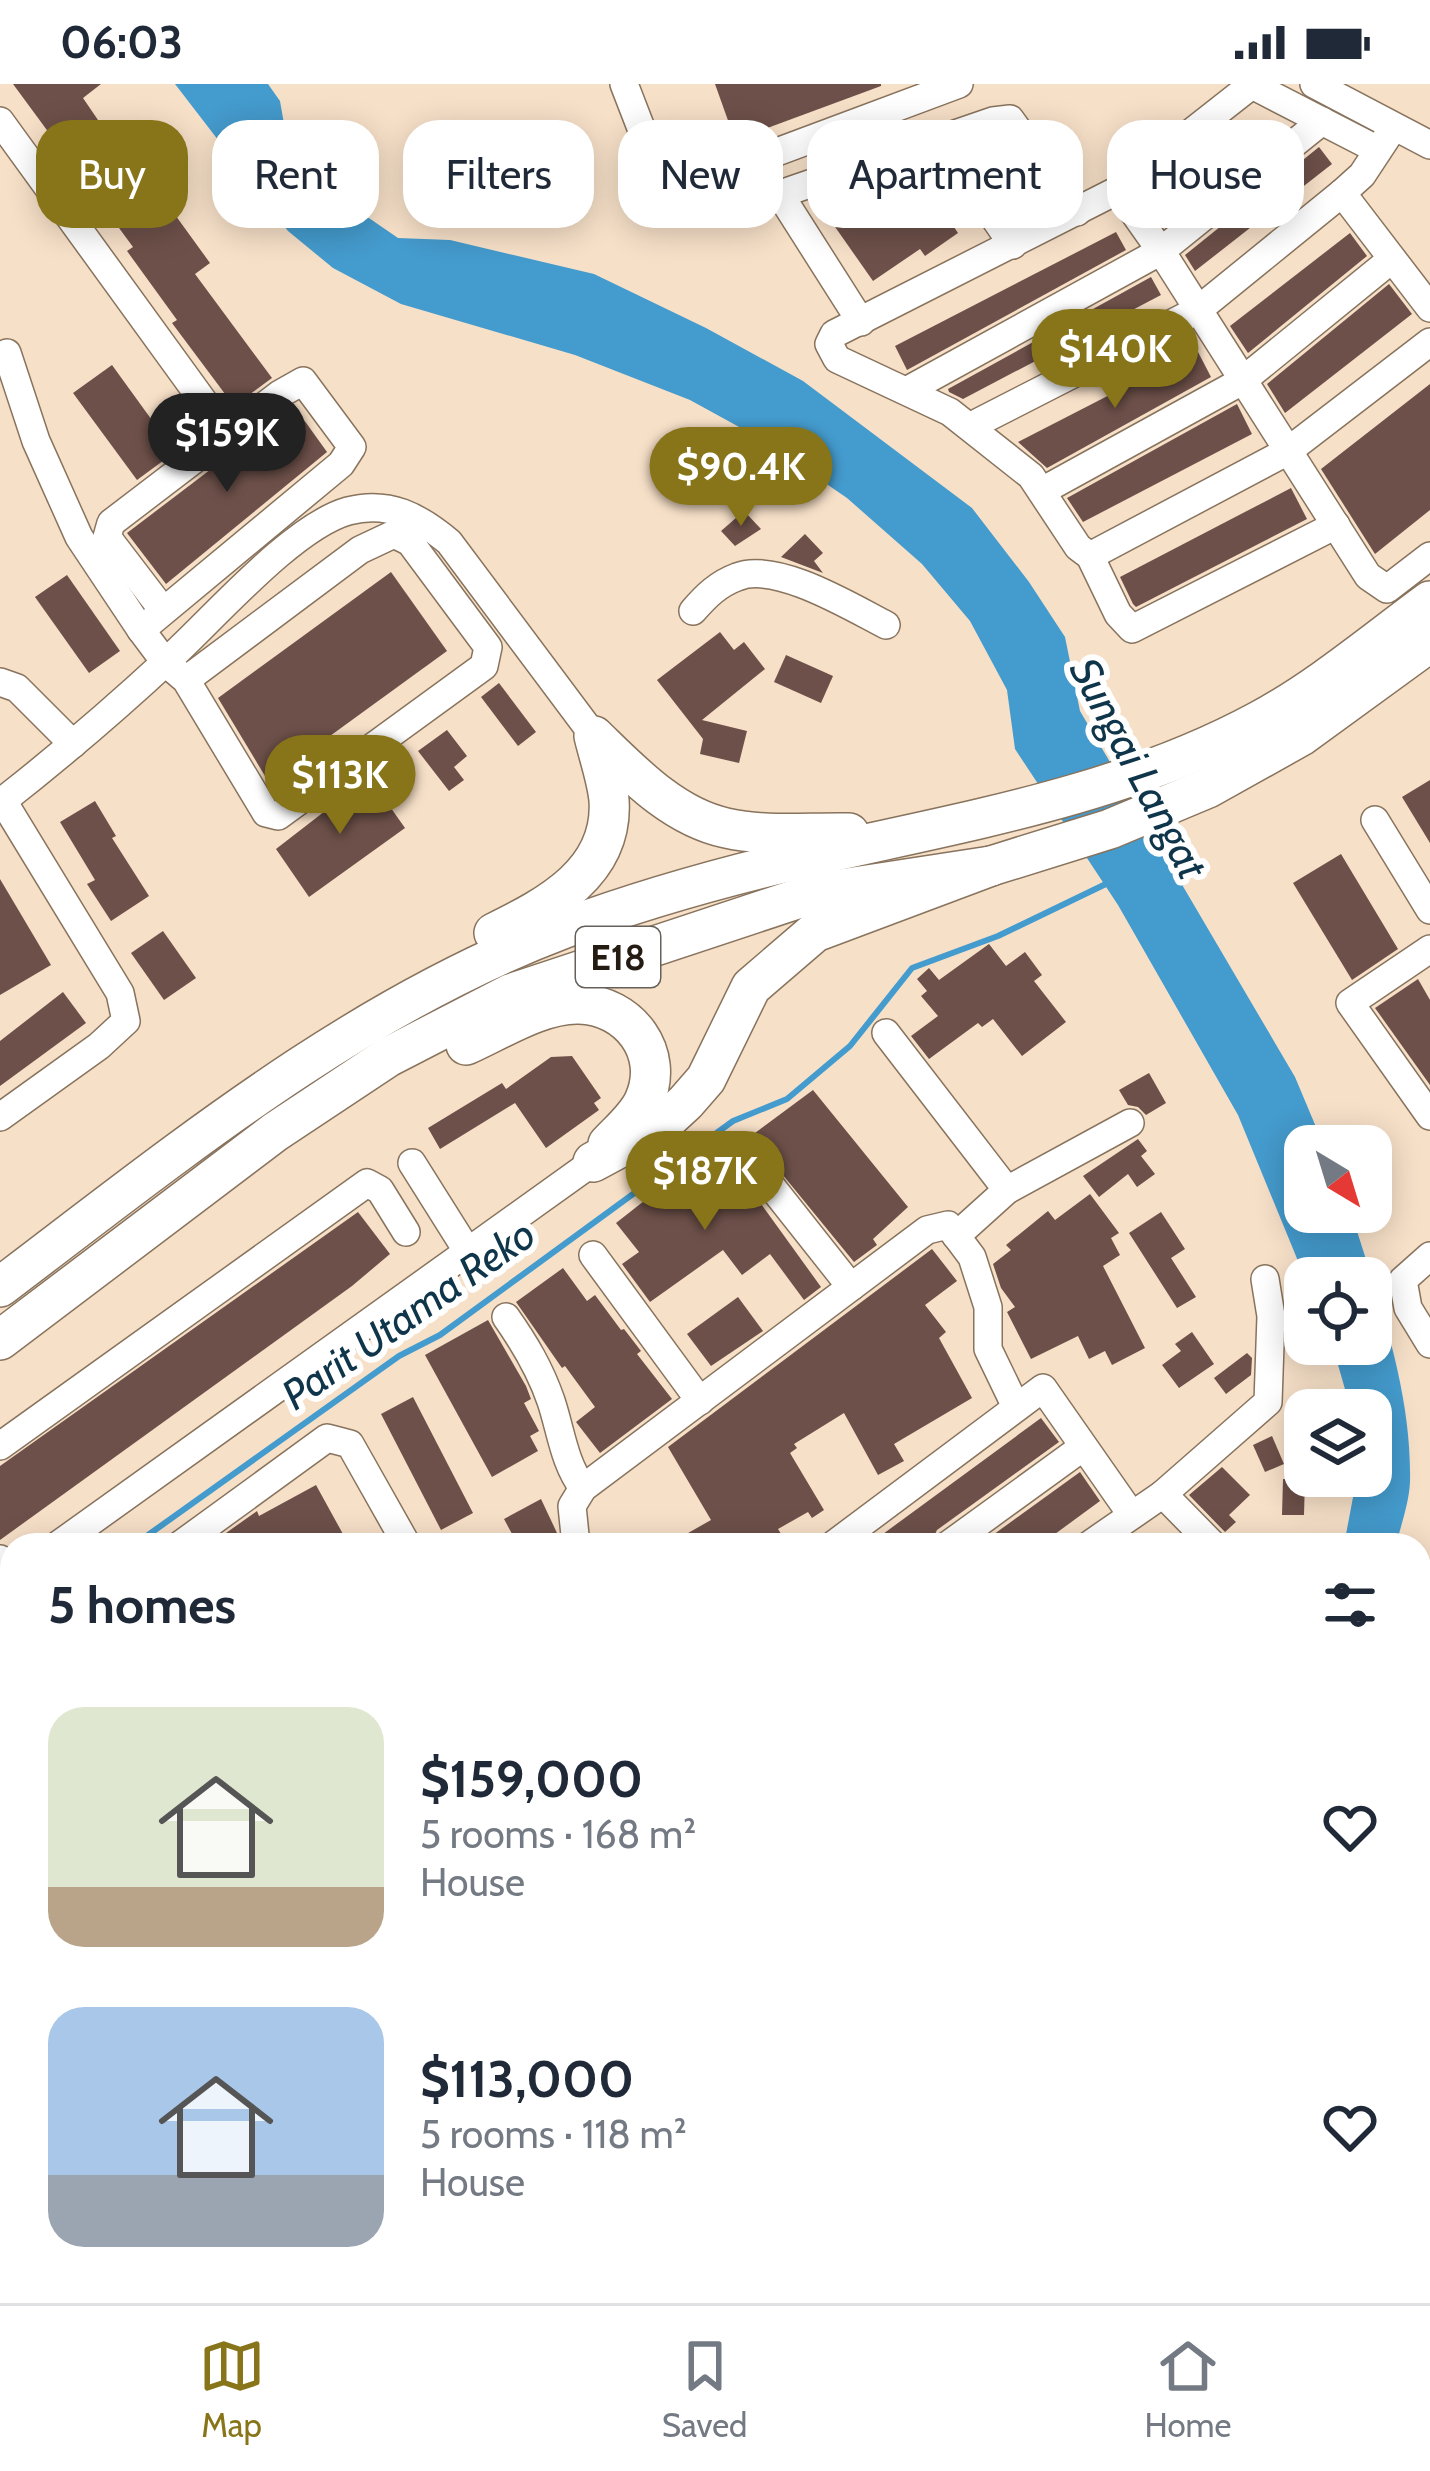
<!DOCTYPE html>
<meta charset="utf-8">
<style>
:root{--surface:#fff;--page:#f6f6f7;--text:#1f2937;--muted:#747a83;--line:#e0e1e3;--accent:#887519}
body{margin:0;font-family:Cabin,sans-serif;background:var(--page);color:var(--text);height:100vh;display:flex;flex-direction:column;font-size:45px;white-space:nowrap}
*{box-sizing:border-box;margin:0}
p{font-size:39px;color:var(--muted)}
.icon{flex:none;width:66px;height:66px;fill:none;stroke:currentColor;stroke-width:2;stroke-linecap:round;stroke-linejoin:round}
.map{position:relative;flex:1;overflow:hidden}
.panel{position:absolute;left:0px;top:1449px;width:1431px;height:771px;display:flex;flex-direction:column;background:var(--surface);border-radius:36px 36px 0 0;box-shadow:0 6px 30px #0003}
.panel>*{flex:none}
.hud{position:absolute;left:36px;top:36px;width:1359px;height:108px;display:flex;gap:24px}
.needle{width:78px;rotate:142deg}
.fabs{position:absolute;left:1284px;top:1041px;display:grid;gap:24px}
.fabs a{display:grid;place-items:center;width:108px;height:108px;border-radius:24px;background:var(--surface);box-shadow:0 6px 30px #0003;font-size:60px}
.price{position:absolute;translate:-50% -102px;padding:0 27px;border-radius:42px;background:var(--accent);color:#fff;font-size:39px;line-height:78px;filter:drop-shadow(0 3px 6px #0008)}
.price::after{content:'';position:absolute;left:50%;top:72px;width:36px;height:27px;margin-left:-18px;background:inherit;clip-path:polygon(0 0,100% 0,50% 100%)}
.price.selected{background:#222;color:#fff}
ul{padding:0;list-style:none}
li{display:flex;align-items:center;gap:36px;height:300px;padding:0 48px}
li span{display:grid;place-items:center;flex:none;width:336px;height:240px;border-radius:36px;color:#555}
li>.icon{margin-inline-start:auto}
span .icon{width:144px;height:144px;fill:#fffc;stroke-width:1}
li b{font-size:51px}
h2{display:flex;justify-content:space-between;align-items:center;height:144px;padding:0 48px;font-size:51px}
.tag{padding:0 42px;border-radius:36px;background:var(--surface);box-shadow:0 6px 30px #0003;font-size:42px;line-height:108px}
.tag.selected{background:var(--accent);color:#fff}
.status{display:flex;justify-content:space-between;align-items:center;height:84px;padding:0 60px;background:var(--surface);direction:ltr}
.status svg{height:33px;fill:currentColor}
.dock{display:flex;justify-content:space-around;align-items:center;height:168px;border-top:3px solid var(--line);background:var(--surface);font-size:33px;color:var(--muted)}
.dock a{display:grid;justify-items:center;gap:6px}
.dock .selected{color:var(--accent)}
.map>svg:first-child{display:block}
</style>
<div class="status"><b>06:03</b><svg viewBox="0 0 49 12"><path d="M0 12V9h3v3zM5 12V6h3v6zM10 12V3h3v9zM15 12V0h3v12zM26 1h20v11H26zM47 4h2v5h-2z"/></svg></div>
<div class="map">
<svg width="1430" height="2219" viewBox="0 0 1430 2219">
<rect width="100%" height="100%" fill="#f7e0c8"/>
<!-- water -->
<g fill="#449bcd">
<path d="M175 0H268L280 17 284 40 310 80 350 121 398 154 450 156 594 190 706 244 803 297 972 424 1029 498 1065 553 1080 627 1295 993 1324 1062H1305V1128H1351C1378 1215 1412 1305 1410 1398 1409 1419 1401 1441 1396 1461H1344L1357 1392H1371V1326H1351L1332 1260H1371V1194H1305L1238 1031 1118 821 1015 665 1007 606 970 537 922 480 847 414 761 355 690 316 575 271 401 220 333 184 288 147Z"/>
<polygon points="1419,2010 1430,2030 1430,2179 1419,2163"/>
</g>
<g fill="none" stroke-linecap="round" stroke-linejoin="round">
<!-- stream -->
<g stroke="#449bcd" stroke-width="6">
<polyline points="134,1461 399,1272 440,1251 733,1037 787,1015 850,962 912,884 998,852 1110,798"/>
<polyline points="0,1561 12,1552"/>
</g>
</g>
<!-- building -->
<g fill="#6d5049">
<polygon points="13,0 101,0 83,14 145,105 152,99 210,179 195,190 272,294 234,322 172,239 177,236 127,167 133,163"/>
<polygon points="715,0 881,0 881,2 735,56"/>
<polygon points="1258,36 1272,54 1165,141 1150,121"/>
<polygon points="1002,54 1039,106 1021,118 983,65"/>
<polygon points="1319,63 1332,80 1195,187 1185,171"/>
<polygon points="914,83 958,149 925,172 920,165 873,197 819,120 856,103 861,110 887,92"/>
<polygon points="1116,148 1126,166 907,286 895,262"/>
<polygon points="1350,149 1367,172 1248,269 1230,242"/>
<polygon points="1151,193 1161,211 963,315 949,308 948,305"/>
<polygon points="1389,200 1412,230 1285,329 1267,300"/>
<polygon points="1197,266 1211,293 1047,384 1018,358"/>
<polygon points="112,281 175,368 137,396 73,309"/>
<polygon points="1430,300 1430,426 1375,470 1321,385"/>
<polygon points="1237,320 1252,350 1083,438 1067,414"/>
<polygon points="294,322 327,368 166,500 127,449"/>
<polygon points="1291,404 1307,435 1136,523 1133,520 1120,493"/>
<polygon points="744,427 761,445 735,462 721,447"/>
<polygon points="805,450 823,469 814,477 823,489 781,473"/>
<polygon points="391,488 447,567 268,697 218,614"/>
<polygon points="67,491 120,567 89,589 35,513"/>
<polygon points="720,548 734,566 744,558 765,585 702,636 747,647 739,679 700,670 703,655 657,596"/>
<polygon points="786,571 833,592 821,619 774,598"/>
<polygon points="499,599 536,648 518,662 481,613"/>
<polygon points="447,646 467,672 454,683 464,696 449,707 418,667"/>
<polygon points="369,693 405,744 309,813 276,765"/>
<polygon points="1430,696 1430,759 1402,713"/>
<polygon points="95,717 116,752 112,754 149,812 111,837 87,800 95,796 60,738"/>
<polygon points="1341,770 1398,865 1352,896 1293,799"/>
<polygon points="0,795 51,881 0,911"/>
<polygon points="163,847 196,894 164,916 131,869"/>
<polygon points="989,860 1006,882 1025,868 1042,891 1034,897 1066,938 1022,972 993,935 982,943 978,939 929,975 911,952 938,932 921,912 927,907 917,895 929,884 939,896"/>
<polygon points="1418,895 1430,916 1430,1001 1375,924"/>
<polygon points="63,908 86,939 0,1002 0,957"/>
<polygon points="572,972 601,1014 594,1019 599,1026 546,1064 515,1019 440,1065 428,1044 502,999 506,1005 551,973"/>
<polygon points="1149,989 1166,1019 1146,1031 1138,1023 1128,1021 1119,1006"/>
<polygon points="813,1006 908,1123 873,1155 877,1161 854,1178 751,1052"/>
<polygon points="1138,1055 1147,1067 1141,1072 1155,1090 1137,1103 1128,1090 1099,1113 1083,1092"/>
<polygon points="700,1073 726,1104 735,1097 740,1103 746,1099 821,1203 804,1216 770,1170 742,1191 723,1166 650,1218 622,1180 639,1168 616,1139"/>
<polygon points="1090,1110 1119,1149 1111,1154 1120,1171 1103,1182 1145,1264 1112,1281 1105,1267 1089,1275 1078,1252 1031,1275 1007,1228 1015,1223 1001,1204 993,1180 1011,1166 1006,1161 1048,1127 1055,1136"/>
<polygon points="358,1128 390,1170 352,1202 0,1456 0,1382"/>
<polygon points="1161,1128 1185,1165 1171,1174 1196,1213 1177,1224 1129,1149"/>
<polygon points="932,1165 957,1197 925,1221 946,1248 939,1254 972,1314 894,1360 904,1377 878,1391 844,1329 794,1360 797,1364 790,1369 824,1426 812,1434 808,1428 778,1445 783,1453 769,1461 667,1461 711,1436 668,1363"/>
<polygon points="563,1184 587,1217 595,1211 621,1246 624,1245 641,1267 637,1270 672,1315 600,1369 576,1338 595,1323 565,1282 562,1284 516,1218"/>
<polygon points="738,1213 763,1247 711,1282 687,1250"/>
<polygon points="488,1236 526,1302 531,1315 524,1319 539,1347 530,1352 538,1367 492,1393 425,1271"/>
<polygon points="1192,1248 1214,1280 1179,1304 1162,1281 1181,1267 1175,1260"/>
<polygon points="1247,1269 1252,1274 1251,1291 1226,1310 1214,1294"/>
<polygon points="413,1313 473,1429 441,1446 381,1330"/>
<polygon points="1041,1334 1059,1358 937,1446 930,1461 868,1461"/>
<polygon points="1272,1352 1284,1380 1265,1388 1253,1361"/>
<polygon points="1222,1383 1250,1411 1229,1431 1236,1438 1225,1448 1189,1411"/>
<polygon points="1080,1388 1100,1417 1040,1461 979,1461"/>
<polygon points="1283,1395 1305,1396 1304,1431 1282,1431"/>
<polygon points="316,1401 349,1461 233,1461 226,1449 257,1427 259,1432"/>
<polygon points="541,1415 557,1449 536,1461 518,1461 504,1435"/>
</g>
<g fill="none" stroke-linecap="round" stroke-linejoin="round">
<defs>
<g id="minor">
<polyline points="624,0 660,93 673,101 686,102 959,0"/>
<polyline points="1253,0 1118,106 834,250 829,260 837,275 950,328 1031,392 1078,463 1090,472 1118,530 1132,545 1336,441"/>
<polyline points="1314,0 1430,61"/>
<polyline points="1252,1 1378,66"/>
<polyline points="0,37 214,332"/>
<polyline points="940,55 1013,161"/>
<polyline points="1118,106 1161,167 1368,492 1387,505 1430,472"/>
<polyline points="1342,109 1430,224"/>
<polyline points="861,238 786,120 789,107 993,37 1010,35 1077,128"/>
<polyline points="7,269 36,357 79,453 141,546 165,578 186,596 266,729 278,732 484,582 488,563 410,458 394,450 360,466 186,596"/>
<polyline points="908,306 1161,167 1322,37"/>
<polyline points="971,342 1198,226 1342,109 1362,91 1393,44"/>
<polyline points="1042,407 1242,297 1392,175"/>
<polyline points="1090,472 1288,367 1430,258"/>
<path d="M693 527C706 512 718 500 737 493 776 477 851 523 886 541"/>
<polyline points="141,546 341,380 352,363 303,297 280,310 111,439 107,453 162,525"/>
<polyline points="0,598 17,604 73,660"/>
<path d="M0 719C59 673 115 625 170 574 214 534 292 443 348 427 389 416 419 433 449 458L594 652"/>
<polyline points="1375,736 1430,826"/>
<polyline points="1430,865 1350,919 1430,1032"/>
<polyline points="886,949 1007,1106"/>
<polyline points="0,1033 99,962 126,937 120,909 3,717"/>
<polyline points="745,1069 851,1203"/>
<polyline points="412,1079 468,1168"/>
<polyline points="956,1152 1007,1106 1130,1039"/>
<polyline points="593,1171 700,1317"/>
<polyline points="1430,1172 1403,1196 1408,1224 1430,1260"/>
<path d="M506 1233C525 1260 540 1285 551 1317 561 1347 564 1379 583 1404"/>
<polyline points="0,1362 367,1099 380,1106 406,1148"/>
<polyline points="1163,1410 1268,1318 1271,1232 1265,1195"/>
<polyline points="58,1461 593,1078"/>
<polyline points="180,1461 327,1354 350,1360 407,1461"/>
<polyline points="576,1461 572,1422 583,1404 927,1146 948,1141 972,1173 988,1223 988,1265 1016,1323"/>
<polyline points="833,1461 1043,1304 1131,1430"/>
<polyline points="948,1461 1083,1363"/>
<polyline points="1089,1461 1163,1410 1213,1461"/>
<polyline points="0,1475 12,1489"/>
<polyline points="0,1591 12,1583"/>
<polyline points="0,1912 12,1903"/>
<polyline points="0,2056 12,2046"/>
<polyline points="0,2183 12,2199"/>
<polyline points="825,2208 832,2219"/>
<polyline points="1050,2208 1058,2219"/>
<polyline points="378,2219 393,2208"/>
<polyline points="628,2219 643,2208"/>
<polyline points="754,2219 768,2208"/>
<polyline points="1246,2219 1255,2208"/>
<polyline points="1380,2219 1396,2208"/>
</g>
<g id="major">
<polyline points="0,1939 12,1955"/>
<polyline points="0,1985 12,2000"/>
<polyline points="167,2208 175,2219"/>
<polyline points="202,2208 210,2219"/>
</g>
<g id="highway">
<path d="M596 654C633 690 674 733 726 744 765 753 809 748 849 749"/>
<path d="M494 849C549 822 614 788 609 716 607 695 599 673 594 652"/>
<path d="M466 961C500 946 541 919 579 920 629 921 666 969 644 1017 637 1033 620 1047 608 1060"/>
<polyline points="593,1078 660,1042 686,1018 706,995 751,903 815,848 991,782 1110,745 1208,704 1301,652 1430,558"/>
<path d="M0 1203C177 1069 355 923 565 844 638 817 715 795 791 777 948 740 1115 715 1259 637 1320 604 1374 558 1430 517"/>
<polyline points="0,1256 275,1048 388,973 510,910 815,809 991,782"/>
</g>
</defs>
<!-- minor casing -->
<use href="#minor" stroke="#88735d" stroke-width="30"/>
<!-- major casing -->
<use href="#major" stroke="#88735d" stroke-width="36"/>
<!-- highway casing -->
<use href="#highway" stroke="#88735d" stroke-width="42"/>
<!-- minor -->
<use href="#minor" stroke="#fff" stroke-width="27"/>
<!-- major -->
<use href="#major" stroke="#fff" stroke-width="33"/>
<!-- highway -->
<use href="#highway" stroke="#fff" stroke-width="39"/>
</g>
<g text-anchor="middle" stroke-width="12" stroke-linejoin="round" paint-order="stroke">
<!-- shield labels -->
<rect fill="#fff" stroke="#66605a" stroke-width="3" x="576" y="843" width="84" height="60" rx="9"/>
<g font-size="36" font-weight="bold" fill="#241c13">
<text x="618" y="886">E18</text>
</g>
<!-- water labels -->
<g font-size="42" font-style="italic" fill="#0f354a" stroke="#fff">
<text transform="translate(1139 684) rotate(62)" y="15">Sungai Langat</text>
<text transform="translate(408 1230) rotate(-35)" y="15">Parit Utama Reko</text>
</g>
</g>
</svg>
<div class="fabs">
<a><svg class="needle" viewBox="-14 -14 28 28"><path d="M0-13l5 13h-10z" fill="#e53935"/><path d="M0 13l5-13h-10z" fill="#747a83"/></svg></a>
<a><svg class="icon" aria-label="locate" viewBox="0 0 24 24"><circle cx="12" cy="12" r="6"/><path d="M12 2v4M12 18v4M2 12h4M18 12h4"/></svg></a>
<a><svg class="icon" aria-label="layers" viewBox="0 0 24 24"><path d="M12 4l9 5-9 5-9-5zM3 14l9 5 9-5"/></svg></a>
</div>
<b class="price" style="left:1115px;top:327px">$140K</b>
<b class="price selected" style="left:227px;top:411px">$159K</b>
<b class="price" style="left:741px;top:445px">$90.4K</b>
<b class="price" style="left:340px;top:753px">$113K</b>
<b class="price" style="left:705px;top:1149px">$187K</b>
<div class="hud">
<a class="tag selected">Buy</a>
<a class="tag">Rent</a>
<a class="tag">Filters</a>
<a class="tag">New</a>
<a class="tag">Apartment</a>
<a class="tag">House</a>
</div>
<section class="panel">
<h2>5 homes<svg class="icon" aria-label="filters" viewBox="0 0 24 24"><path d="M4 7h16M4 17h16"/><circle cx="9" cy="7" r="2"/><circle cx="15" cy="17" r="2"/></svg></h2>
<ul>
<li><span style="background:linear-gradient(#dfe7d0 75%,#b9a48a 0)"><svg class="icon" aria-label="home" viewBox="0 0 24 24"><path d="M3 11l9-7 9 7M6 9v11h12V9"/></svg></span><div><b>$159,000</b><p>5 rooms · 168 m²</p><p>House</p></div><svg class="icon" aria-label="heart" viewBox="0 0 24 24"><path d="M12 20l-8-8c-3-5 5-10 8-4 3-6 11-1 8 4z"/></svg></li>
<li><span style="background:linear-gradient(#a9c7e8 70%,#9aa5b1 0)"><svg class="icon" aria-label="home" viewBox="0 0 24 24"><path d="M3 11l9-7 9 7M6 9v11h12V9"/></svg></span><div><b>$113,000</b><p>5 rooms · 118 m²</p><p>House</p></div><svg class="icon" aria-label="heart" viewBox="0 0 24 24"><path d="M12 20l-8-8c-3-5 5-10 8-4 3-6 11-1 8 4z"/></svg></li>
</ul>
</section>
</div>
<nav class="dock">
<a class="selected"><svg class="icon" aria-label="map" viewBox="0 0 24 24"><path d="M3 6l6-2 6 2 6-2v14l-6 2-6-2-6 2zM9 4v14M15 6v14"/></svg>Map</a>
<a><svg class="icon" aria-label="saved" viewBox="0 0 24 24"><path d="M7 4h10v16l-5-4-5 4z"/></svg>Saved</a>
<a><svg class="icon" aria-label="home" viewBox="0 0 24 24"><path d="M3 11l9-7 9 7M6 9v11h12V9"/></svg>Home</a>
</nav>
